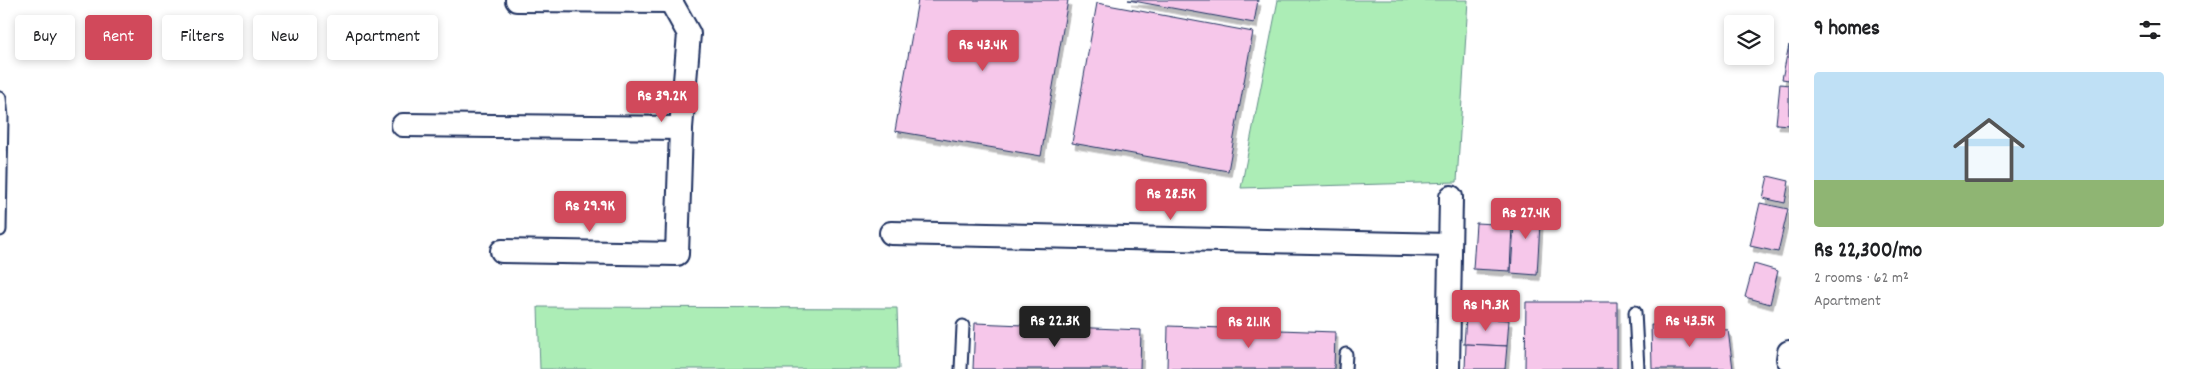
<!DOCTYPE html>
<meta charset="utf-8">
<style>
:root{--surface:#fff;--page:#f2f2f2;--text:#202124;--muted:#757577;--accent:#d1495b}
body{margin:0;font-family:Dekko,sans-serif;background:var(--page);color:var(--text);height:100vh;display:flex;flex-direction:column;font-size:19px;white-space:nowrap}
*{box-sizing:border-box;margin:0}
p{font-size:16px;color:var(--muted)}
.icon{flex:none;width:28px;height:28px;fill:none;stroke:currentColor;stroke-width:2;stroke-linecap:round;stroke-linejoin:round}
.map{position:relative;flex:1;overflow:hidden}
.drawer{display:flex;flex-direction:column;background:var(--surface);width:400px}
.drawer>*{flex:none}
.top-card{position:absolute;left:15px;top:15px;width:475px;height:45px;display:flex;gap:10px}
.buttons{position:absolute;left:1724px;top:15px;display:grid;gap:10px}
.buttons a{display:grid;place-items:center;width:50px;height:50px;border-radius:5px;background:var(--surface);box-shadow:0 2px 8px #0003;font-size:25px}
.price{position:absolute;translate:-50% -42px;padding:0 11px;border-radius:5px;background:var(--accent);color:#fff;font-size:16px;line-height:32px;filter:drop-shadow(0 1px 2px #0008)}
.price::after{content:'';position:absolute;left:50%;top:30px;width:15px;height:11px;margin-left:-8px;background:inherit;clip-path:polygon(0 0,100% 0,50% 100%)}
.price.active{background:#222;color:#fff}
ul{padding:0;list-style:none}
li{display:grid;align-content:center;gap:10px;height:265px;padding:0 25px}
li span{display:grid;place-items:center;height:155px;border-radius:5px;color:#555}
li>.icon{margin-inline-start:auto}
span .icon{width:90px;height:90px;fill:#fffc;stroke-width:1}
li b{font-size:21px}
h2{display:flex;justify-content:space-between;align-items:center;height:60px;padding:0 25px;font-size:21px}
.tag{padding:0 18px;border-radius:5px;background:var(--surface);box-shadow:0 2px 8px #0003;font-size:18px;line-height:45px}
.tag.active{background:var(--accent);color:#fff}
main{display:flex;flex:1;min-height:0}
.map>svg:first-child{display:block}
</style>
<main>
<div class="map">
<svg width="1789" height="369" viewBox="0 0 1789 369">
<defs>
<filter id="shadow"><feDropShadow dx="3" dy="5.5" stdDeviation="0" flood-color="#0004"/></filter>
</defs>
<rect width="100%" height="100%" fill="#fff"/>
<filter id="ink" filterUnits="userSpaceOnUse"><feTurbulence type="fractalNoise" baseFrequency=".02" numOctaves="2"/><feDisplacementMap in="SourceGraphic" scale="10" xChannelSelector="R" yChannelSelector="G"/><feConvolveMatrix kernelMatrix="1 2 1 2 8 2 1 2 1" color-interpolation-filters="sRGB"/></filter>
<g filter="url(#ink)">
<!-- green -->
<g fill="#acedb6" stroke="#648e8a">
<polygon points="1278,0 1468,0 1457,182 1241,188"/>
<polygon points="538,307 897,308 899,369 540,369"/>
</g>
<!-- building -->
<g fill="#f6c7ea" stroke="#1b2f5e" filter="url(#shadow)">
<polygon points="918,0 1068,0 1041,156 895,131"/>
<polygon points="1128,0 1258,0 1254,23"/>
<polygon points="1097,3 1253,32 1228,171 1072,143"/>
<polygon points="1789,45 1789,80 1782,79"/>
<polygon points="1780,84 1789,85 1789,125 1776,124"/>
<polygon points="1768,176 1789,181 1785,203 1763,198"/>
<polygon points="1760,203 1788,209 1778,252 1750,246"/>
<polygon points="1515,205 1541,206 1537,275 1511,273"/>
<polygon points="1476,223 1512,225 1510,271 1473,269"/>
<polygon points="1754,264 1778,271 1770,304 1745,297"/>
<polygon points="1526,302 1617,302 1617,369 1525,369"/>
<polygon points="1466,317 1509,320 1507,346 1464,344"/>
<polygon points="975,323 1141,330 1140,369 973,369"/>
<polygon points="1651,325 1728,330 1733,369 1652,369"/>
<polygon points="1168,326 1335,332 1334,369 1167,369"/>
<polygon points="1466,344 1507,346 1505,369 1465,369"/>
</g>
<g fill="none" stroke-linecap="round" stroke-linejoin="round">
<defs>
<g id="service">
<polyline points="0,98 2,117 0,230"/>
<polyline points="1635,312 1638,369"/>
<polyline points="961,369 963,326"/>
<polyline points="1345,369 1346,354"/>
</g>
<g id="minor">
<polyline points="517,0 670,1"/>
<polyline points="403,125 681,128"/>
<polyline points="891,233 1450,245"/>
<polyline points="502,251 677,254 681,128 689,34 670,0"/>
<polyline points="1788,359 1789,352"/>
<polyline points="1448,369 1451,197"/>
</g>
</defs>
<!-- service casing -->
<use href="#service" stroke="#1b2f5e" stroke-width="15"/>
<!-- minor casing -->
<use href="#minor" stroke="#1b2f5e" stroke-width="26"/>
<!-- service -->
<use href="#service" stroke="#fff" stroke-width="11"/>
<!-- minor -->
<use href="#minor" stroke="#fff" stroke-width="22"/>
</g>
</g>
</svg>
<div class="buttons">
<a><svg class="icon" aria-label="layers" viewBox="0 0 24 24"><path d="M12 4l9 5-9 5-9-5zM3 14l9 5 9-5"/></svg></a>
</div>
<b class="price" style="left:983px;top:72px">Rs 43.4K</b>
<b class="price" style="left:662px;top:123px">Rs 39.2K</b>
<b class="price" style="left:1171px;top:221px">Rs 28.5K</b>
<b class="price" style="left:590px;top:233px">Rs 29.9K</b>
<b class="price" style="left:1526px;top:240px">Rs 27.4K</b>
<b class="price" style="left:1486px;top:332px">Rs 19.3K</b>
<b class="price active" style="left:1055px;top:348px">Rs 22.3K</b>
<b class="price" style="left:1690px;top:348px">Rs 43.5K</b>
<b class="price" style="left:1249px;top:349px">Rs 21.1K</b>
<div class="top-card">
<a class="tag">Buy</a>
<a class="tag active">Rent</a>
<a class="tag">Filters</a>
<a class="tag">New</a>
<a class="tag">Apartment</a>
</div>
</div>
<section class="drawer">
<h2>9 homes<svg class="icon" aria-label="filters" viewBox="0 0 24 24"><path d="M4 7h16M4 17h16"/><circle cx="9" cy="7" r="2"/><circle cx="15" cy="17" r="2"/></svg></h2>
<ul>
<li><span style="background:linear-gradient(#bfe0f5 70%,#8fb573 0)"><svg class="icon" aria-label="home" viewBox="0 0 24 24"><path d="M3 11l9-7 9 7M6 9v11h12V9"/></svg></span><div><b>Rs 22,300/mo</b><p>2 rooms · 62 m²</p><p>Apartment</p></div></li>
</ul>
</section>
</main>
